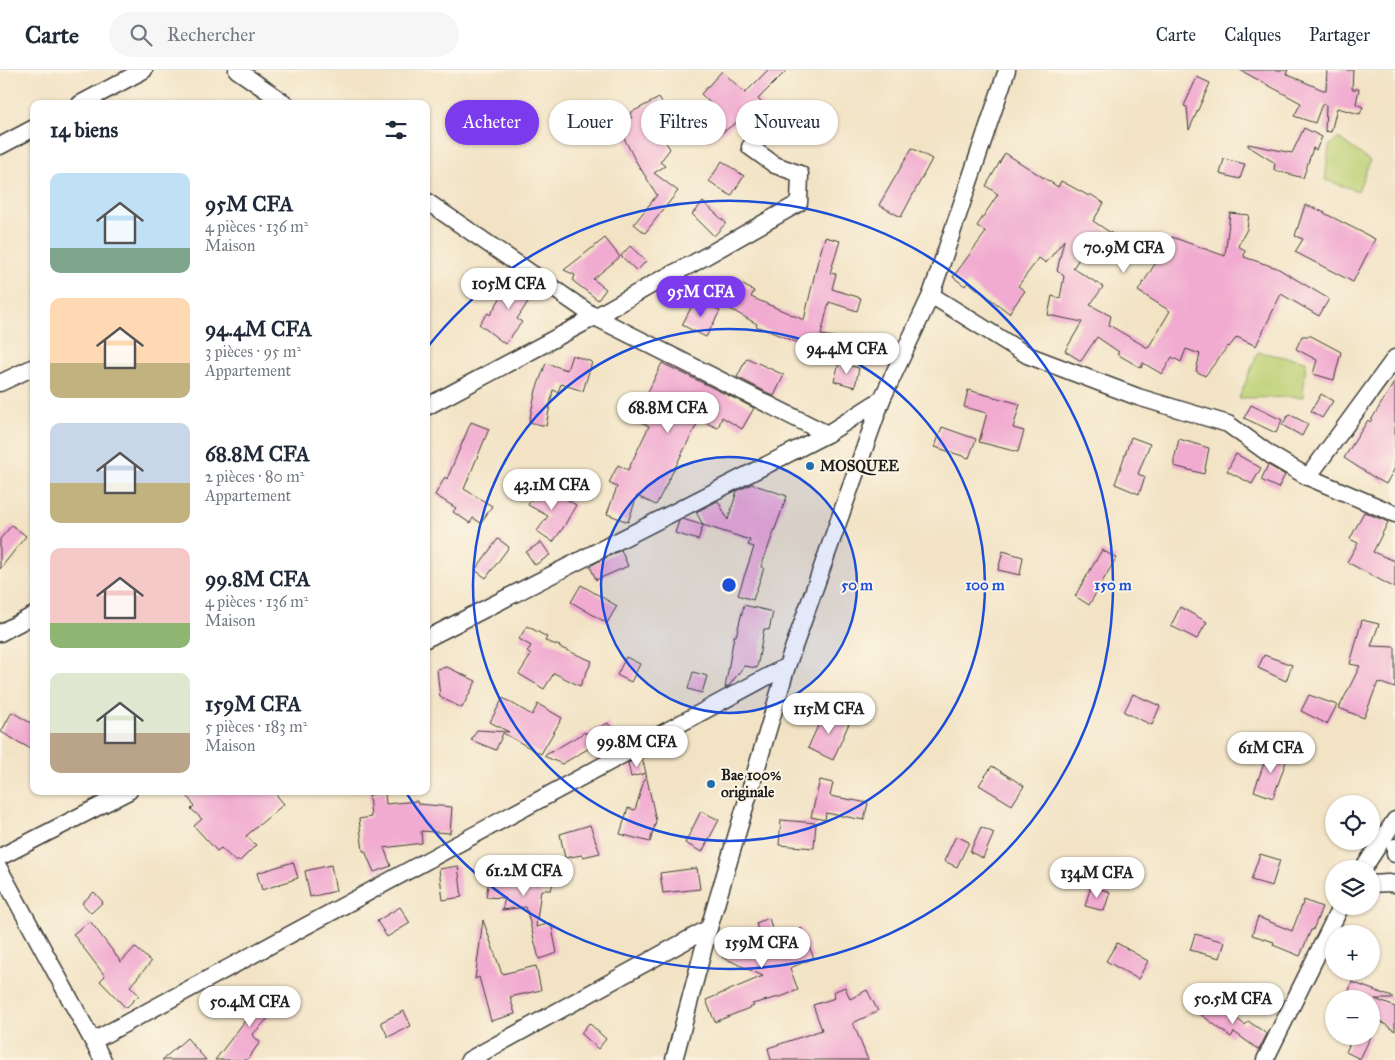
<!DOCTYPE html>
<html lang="fr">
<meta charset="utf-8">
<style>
:root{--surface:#fff;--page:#f6f6f7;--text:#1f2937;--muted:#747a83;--line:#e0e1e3;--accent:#7c3aed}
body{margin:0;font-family:"IM FELL Great Primer",serif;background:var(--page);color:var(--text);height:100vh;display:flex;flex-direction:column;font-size:19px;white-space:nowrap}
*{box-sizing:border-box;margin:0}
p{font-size:16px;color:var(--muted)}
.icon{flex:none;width:28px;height:28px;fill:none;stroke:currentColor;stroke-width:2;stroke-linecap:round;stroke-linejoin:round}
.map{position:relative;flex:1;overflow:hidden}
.side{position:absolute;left:30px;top:30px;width:400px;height:695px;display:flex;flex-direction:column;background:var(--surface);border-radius:10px;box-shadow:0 1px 4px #0004}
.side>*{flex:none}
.hud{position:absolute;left:445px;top:30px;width:475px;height:45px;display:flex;gap:10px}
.fabs{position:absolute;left:1325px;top:725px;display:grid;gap:10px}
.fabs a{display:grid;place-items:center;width:55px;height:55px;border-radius:50%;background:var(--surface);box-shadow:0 1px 4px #0004;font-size:25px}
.price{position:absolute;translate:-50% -42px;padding:0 11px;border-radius:18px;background:#fff;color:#222;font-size:16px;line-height:32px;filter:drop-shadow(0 1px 2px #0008)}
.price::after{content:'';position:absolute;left:50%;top:30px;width:15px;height:11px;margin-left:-8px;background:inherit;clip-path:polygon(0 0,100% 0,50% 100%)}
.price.current{background:var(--accent);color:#fff}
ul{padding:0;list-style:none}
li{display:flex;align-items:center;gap:15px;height:125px;padding:0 20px}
li span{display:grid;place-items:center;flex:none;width:140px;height:100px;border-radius:10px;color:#555}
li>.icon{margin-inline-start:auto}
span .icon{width:60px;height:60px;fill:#fffc;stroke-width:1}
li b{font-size:21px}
h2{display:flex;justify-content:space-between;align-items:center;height:60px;padding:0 20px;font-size:21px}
.pill{padding:0 18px;border-radius:22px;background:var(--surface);box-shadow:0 1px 4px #0004;font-size:18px;line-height:45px}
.pill.current{background:var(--accent);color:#fff}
header{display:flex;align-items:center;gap:30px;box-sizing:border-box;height:70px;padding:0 25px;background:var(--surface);border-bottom:1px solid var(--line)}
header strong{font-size:24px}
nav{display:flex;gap:28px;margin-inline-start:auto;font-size:18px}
.search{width:350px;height:45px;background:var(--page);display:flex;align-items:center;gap:12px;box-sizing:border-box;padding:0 18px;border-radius:28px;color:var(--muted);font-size:19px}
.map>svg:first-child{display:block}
</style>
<header>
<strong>Carte</strong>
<div class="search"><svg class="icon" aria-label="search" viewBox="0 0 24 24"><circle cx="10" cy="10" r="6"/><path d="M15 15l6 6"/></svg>Rechercher</div>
<nav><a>Carte</a><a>Calques</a><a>Partager</a></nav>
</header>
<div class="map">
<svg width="1395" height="990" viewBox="0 0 1395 990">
<rect width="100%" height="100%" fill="#fcf5e5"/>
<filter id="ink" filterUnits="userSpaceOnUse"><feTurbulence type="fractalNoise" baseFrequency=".02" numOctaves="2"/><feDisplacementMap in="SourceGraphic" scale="10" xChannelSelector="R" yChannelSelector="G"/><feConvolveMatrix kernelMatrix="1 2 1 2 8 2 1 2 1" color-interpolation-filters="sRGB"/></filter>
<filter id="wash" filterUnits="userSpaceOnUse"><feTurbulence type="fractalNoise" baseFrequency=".0096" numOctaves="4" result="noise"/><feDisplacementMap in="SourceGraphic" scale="20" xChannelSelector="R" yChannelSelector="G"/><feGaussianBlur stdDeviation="1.12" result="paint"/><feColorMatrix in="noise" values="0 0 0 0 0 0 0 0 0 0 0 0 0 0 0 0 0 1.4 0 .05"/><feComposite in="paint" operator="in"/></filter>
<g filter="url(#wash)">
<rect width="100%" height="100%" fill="#f2e3c5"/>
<!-- green -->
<g fill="#bccf72" stroke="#6c7647">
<polygon points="1339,68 1370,91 1358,121 1325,110 1329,76"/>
<polygon points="1258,282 1306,291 1303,327 1239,328"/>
</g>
<g id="blocks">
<!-- building -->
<g fill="#f1aad0">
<polygon points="768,0 787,0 758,29 763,34 710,71 702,59 722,45 701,24 722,1 745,23"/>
<polygon points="1240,0 1288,0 1286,4 1323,20 1326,20 1327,0 1353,0 1352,19 1359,19 1356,34 1363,37 1360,44 1337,38 1331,62 1325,61 1326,35 1322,34 1315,53 1294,46 1301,33"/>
<polygon points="1197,7 1210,13 1189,60 1187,37 1184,36"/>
<polygon points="659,28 677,57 662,66 670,79 660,92 665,96 654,103 678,121 645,163 634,154 657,125 634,88 618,56 632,47 630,43"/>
<polygon points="1304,58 1322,67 1316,80 1313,78 1303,108 1274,100 1275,93 1248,76 1248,74 1292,83"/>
<polygon points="912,78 932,89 901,147 879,135"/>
<polygon points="1005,83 1058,117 1061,111 1089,126 1090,124 1104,133 1093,151 1135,179 1124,195 1090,172 1073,198 1103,217 1090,235 1111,246 1109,255 1148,278 1170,241 1138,221 1172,167 1225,186 1230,143 1249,145 1247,159 1238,176 1245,180 1244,187 1277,198 1329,229 1319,246 1281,224 1256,276 1237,267 1229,277 1228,276 1205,306 1196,301 1200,284 1186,279 1181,292 1172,287 1162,304 1143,293 1141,298 1117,284 1119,282 1097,267 1081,291 1065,281 1082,252 1048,245 1052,226 1060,228 1064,206 1057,201 1064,170 1046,193 1039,188 1018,216 1025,221 1009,243 968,212 965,216 953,207 986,162 977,156 998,124 986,116"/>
<polygon points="1224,89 1245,94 1240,109 1220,104"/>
<polygon points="722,91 744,106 731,126 709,111"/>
<polygon points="703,132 726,153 714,166 692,144"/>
<polygon points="1305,135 1325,142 1324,143 1375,169 1353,212 1295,182 1303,169 1295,166"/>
<polygon points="825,167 840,171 830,203 836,204 832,219 861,228 857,241 829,232 821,265 835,267 832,293 799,288 801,274 756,256 757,254 723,235 736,211 754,221 751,227 804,250 817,194"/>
<polygon points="605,168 620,187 593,209 606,219 598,230 573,211 575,205 564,200"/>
<polygon points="630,176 646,191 637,201 621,186"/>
<polygon points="515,204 536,219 517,249 522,252 505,274 479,254 488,243 490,245"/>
<polygon points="696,228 720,241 706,267 682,255"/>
<polygon points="1302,266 1311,266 1341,282 1334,310 1313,304 1317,290 1296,279"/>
<polygon points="572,285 592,292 583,321 561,314 558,322 553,320 546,356 529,352 536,320 546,293 567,300"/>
<polygon points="747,288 784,305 774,326 737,307"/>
<polygon points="662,293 754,338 742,359 722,347 718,358 699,350 656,435 637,426 628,452 607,444 617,417 609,413 618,395 628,400 649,356 624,344 633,324 644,330"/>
<polygon points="839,293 859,298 855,317 834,311"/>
<polygon points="1395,311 1395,398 1386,414 1375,408 1344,388 1368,350 1370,352"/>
<polygon points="968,320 1020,334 1013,358 1024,361 1018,382 979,372 987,343 964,337"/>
<polygon points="1321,324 1333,331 1322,348 1311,341"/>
<polygon points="1251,335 1282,350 1276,363 1244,348"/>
<polygon points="1289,344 1308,354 1302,366 1282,355"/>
<polygon points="471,352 489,359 464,419 492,436 481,453 473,448 470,453 453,442 456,438 435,425 445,407 447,409"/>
<polygon points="942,357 976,369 969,388 935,377"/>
<polygon points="1131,367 1150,374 1138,404 1145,407 1139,424 1115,414"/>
<polygon points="1179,369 1209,378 1204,404 1174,396 1174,390"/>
<polygon points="1236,384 1261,398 1252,414 1227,401"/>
<polygon points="1268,395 1285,405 1278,418 1261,410"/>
<polygon points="540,414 576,435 563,458 553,472 537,461 548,446 528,435"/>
<polygon points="752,414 787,426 761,497 764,498 753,530 738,525 754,477 748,475 750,470 703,455 696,442 718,431 728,450 737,421"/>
<polygon points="1364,442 1388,452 1373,482 1395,491 1395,518 1347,492 1358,473 1350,469"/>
<polygon points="682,449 703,455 698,470 675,463 679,451"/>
<polygon points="12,455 26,466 0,499 0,469"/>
<polygon points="498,469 509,477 486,508 475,500"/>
<polygon points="541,472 550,485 535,495 526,482"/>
<polygon points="621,480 628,496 596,510 590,496"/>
<polygon points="1102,480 1116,488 1089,535 1075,526"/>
<polygon points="1003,481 1023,487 1020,505 998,500"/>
<polygon points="581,515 617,536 607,553 571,532"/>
<polygon points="744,535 773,542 769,560 764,559 757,598 744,596 729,616 725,618 734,566 736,566"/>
<polygon points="1180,537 1207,552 1197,569 1171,556"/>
<polygon points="1362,550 1379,554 1371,576 1395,577 1395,618 1378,612 1364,648 1339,638 1360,596 1350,594"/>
<polygon points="527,556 547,567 545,571 560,576 559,577 592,591 580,616 554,603 544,619 519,604 531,585 527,582 531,576 519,569"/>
<polygon points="1264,585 1292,595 1286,611 1258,598"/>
<polygon points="626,587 640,594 631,612 617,605"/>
<polygon points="447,597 476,611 462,638 440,627 437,599"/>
<polygon points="693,602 707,606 702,623 688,619"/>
<polygon points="1133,624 1160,636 1152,655 1124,642"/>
<polygon points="1309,625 1337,635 1327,654 1301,641"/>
<polygon points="503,628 532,645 538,634 562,648 541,684 503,663 496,680 471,670 477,660 509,662 490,652"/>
<polygon points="825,640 850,651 833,690 808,678"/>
<polygon points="12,642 34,655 34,670 29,678 1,662"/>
<polygon points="608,653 615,666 598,675 598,673 562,694 544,686 585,662 586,664"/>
<polygon points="1269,680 1288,686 1273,728 1254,721"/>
<polygon points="642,688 646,703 631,707 628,693 636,689"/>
<polygon points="992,696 1024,716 1012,735 979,715"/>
<polygon points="646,704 656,751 650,772 620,764 628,738 635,740"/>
<polygon points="820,710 833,713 830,726 868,733 864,750 826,743 825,750 811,747"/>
<polygon points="184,721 273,721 284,734 246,766 256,775 240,791 235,791 221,778 217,781 194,756 202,749 191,739 194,736"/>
<polygon points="385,723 386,734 417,731 418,734 452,737 450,763 421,761 422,773 384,778 391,796 374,802 365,781 363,781 359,749 371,747 369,725"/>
<polygon points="701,741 719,750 702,782 685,773"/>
<polygon points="781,750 816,753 814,778 779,775"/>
<polygon points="590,755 600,783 583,787 582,785 565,788 560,764"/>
<polygon points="981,757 994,763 983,788 970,782"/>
<polygon points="956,766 969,772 957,797 944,791"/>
<polygon points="1260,784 1280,790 1272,816 1251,810"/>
<polygon points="492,790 513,791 526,798 557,801 551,820 541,820 536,857 551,853 557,883 539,889 526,837 502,840 505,828 486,827"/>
<polygon points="293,792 298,808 262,820 257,803"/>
<polygon points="331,795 336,821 310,827 305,801"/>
<polygon points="458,796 462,827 443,830 439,799"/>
<polygon points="697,798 700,819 663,823 660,803"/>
<polygon points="1091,816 1110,822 1104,841 1085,836"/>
<polygon points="94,822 103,832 91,843 82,833"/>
<polygon points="1304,830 1322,837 1313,860 1311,860 1300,886 1273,875 1274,872 1252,865 1258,847 1292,861"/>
<polygon points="400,837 410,853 387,867 377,851"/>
<polygon points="769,848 775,869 801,858 814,888 790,898 798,920 783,926 752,934 754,936 715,952 706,930 763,906 722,887 735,861 763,875 756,853"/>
<polygon points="483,850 502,904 536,896 541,920 510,927 515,944 491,951 479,907 475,909"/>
<polygon points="90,851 121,892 135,877 151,892 130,916 139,925 126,938 100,911 105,906 73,864"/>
<polygon points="1195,864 1225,872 1220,888 1190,880"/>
<polygon points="1117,873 1148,891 1138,909 1106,891"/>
<polygon points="1352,912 1392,927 1392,929 1375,929 1395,937 1395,961 1371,945 1371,929 1346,929"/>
<polygon points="263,917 281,935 252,965 260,972 247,990 215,990 254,939 248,933"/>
<polygon points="845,917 850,929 867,920 878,941 853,953 868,990 771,990 768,978 822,960 813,935 835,928 833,922"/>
<polygon points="1213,930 1245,955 1248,951 1267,964 1259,980 1234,962 1231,967 1199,943"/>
<polygon points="404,941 411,956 388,967 381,952"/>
<polygon points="589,953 606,969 598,979 581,963"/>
<polygon points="1353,966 1371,966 1360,989 1346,982"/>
<polygon points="187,968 206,990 162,990"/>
</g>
</g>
</g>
<g filter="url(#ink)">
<use href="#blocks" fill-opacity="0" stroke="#3c3a35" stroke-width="1"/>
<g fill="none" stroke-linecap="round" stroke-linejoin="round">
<defs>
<g id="street">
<polyline points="237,0 286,34"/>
<polyline points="80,34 144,0"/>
<polyline points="0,76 34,58"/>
<polyline points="750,77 775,95 800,104 799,133 692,194 660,210 595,247 827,364"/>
<polyline points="426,131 595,247 426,337"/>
<polyline points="931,225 1027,285 1138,327 1228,354 1272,386 1308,407 1395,444"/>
<polyline points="0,313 34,297"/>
<polyline points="1308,407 1395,288"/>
<polyline points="0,563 34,545"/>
<polyline points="426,569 827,364 882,329"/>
<polyline points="1395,777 1395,784"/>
<polyline points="0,787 129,721"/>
<polyline points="1363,799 1395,750"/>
<polyline points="0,800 103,990"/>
<polyline points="1371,814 1388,813 1395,814"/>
<polyline points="93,971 787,596"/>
<polyline points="469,990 709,858"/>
<polyline points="674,990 709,858 787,596 882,329 931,225 1007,0"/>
<polyline points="1265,990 1341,836"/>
</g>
</defs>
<!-- street casing -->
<use href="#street" stroke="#3c3a35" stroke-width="19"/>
<!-- street -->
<use href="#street" stroke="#fff" stroke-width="16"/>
</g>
</g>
<!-- distance rings -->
<circle cx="729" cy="515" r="128" fill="#1d4ed8" fill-opacity=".12"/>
<g fill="none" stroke="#1d4ed8" stroke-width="2.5">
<circle cx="729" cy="515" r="128"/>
<circle cx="729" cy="515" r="256"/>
<path d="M426 279A384 384 0 1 1 405 721"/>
</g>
<!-- markers -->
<g fill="#1f6fb2" stroke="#fcf5e5" stroke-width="2">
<circle cx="810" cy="396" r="5"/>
<circle cx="711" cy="714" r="5"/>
</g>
<g text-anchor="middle" stroke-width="4" stroke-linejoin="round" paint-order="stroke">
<!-- poi labels -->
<g font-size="15" font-weight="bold" fill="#1c1c1c" stroke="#fcf5e5" text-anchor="start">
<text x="820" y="401">MOSQUEE</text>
<text x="721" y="710">Bae 100%<tspan x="721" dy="17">originale</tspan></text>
</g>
</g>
<circle cx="729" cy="515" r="8" fill="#1d4ed8" stroke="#fcf5e5" stroke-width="2.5"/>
<g font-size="15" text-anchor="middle" font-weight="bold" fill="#1d4ed8" stroke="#fcf5e5" stroke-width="4" stroke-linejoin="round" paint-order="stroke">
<text x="857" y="520">50 m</text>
<text x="985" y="520">100 m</text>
<text x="1113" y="520">150 m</text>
</g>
</svg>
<div class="fabs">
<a><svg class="icon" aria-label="locate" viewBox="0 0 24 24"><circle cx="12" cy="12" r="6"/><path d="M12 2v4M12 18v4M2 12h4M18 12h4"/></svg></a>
<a><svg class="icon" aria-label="layers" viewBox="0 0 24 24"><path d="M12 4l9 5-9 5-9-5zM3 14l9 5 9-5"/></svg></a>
<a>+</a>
<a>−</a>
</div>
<b class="price" style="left:1124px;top:204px">70.9M CFA</b>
<b class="price" style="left:509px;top:240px">105M CFA</b>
<b class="price current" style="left:701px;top:248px">95M CFA</b>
<b class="price" style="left:847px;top:305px">94.4M CFA</b>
<b class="price" style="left:668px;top:364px">68.8M CFA</b>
<b class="price" style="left:552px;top:441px">43.1M CFA</b>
<b class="price" style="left:829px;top:665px">115M CFA</b>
<b class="price" style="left:637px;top:698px">99.8M CFA</b>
<b class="price" style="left:1271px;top:704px">61M CFA</b>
<b class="price" style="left:524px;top:827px">61.2M CFA</b>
<b class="price" style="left:1097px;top:829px">134M CFA</b>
<b class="price" style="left:762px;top:899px">159M CFA</b>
<b class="price" style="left:1233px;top:955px">50.5M CFA</b>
<b class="price" style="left:250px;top:958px">50.4M CFA</b>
<div class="hud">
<a class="pill current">Acheter</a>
<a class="pill">Louer</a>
<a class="pill">Filtres</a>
<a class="pill">Nouveau</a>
</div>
<section class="side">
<h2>14 biens<svg class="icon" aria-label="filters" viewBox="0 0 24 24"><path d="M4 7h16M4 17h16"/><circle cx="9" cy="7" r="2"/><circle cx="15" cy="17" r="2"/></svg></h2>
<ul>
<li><span style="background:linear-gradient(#bfe0f5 75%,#7fa58c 0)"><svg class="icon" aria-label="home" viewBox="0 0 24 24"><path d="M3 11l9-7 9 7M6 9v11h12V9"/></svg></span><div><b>95M CFA</b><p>4 pièces · 136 m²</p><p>Maison</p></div></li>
<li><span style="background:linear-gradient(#ffd9b3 65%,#c2b280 0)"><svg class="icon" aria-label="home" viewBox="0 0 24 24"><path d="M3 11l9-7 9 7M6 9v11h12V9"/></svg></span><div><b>94.4M CFA</b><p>3 pièces · 95 m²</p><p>Appartement</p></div></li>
<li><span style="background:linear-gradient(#c9d6e8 60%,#c2b280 0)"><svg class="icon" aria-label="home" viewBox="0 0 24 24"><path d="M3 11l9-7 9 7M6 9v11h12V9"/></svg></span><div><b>68.8M CFA</b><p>2 pièces · 80 m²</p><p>Appartement</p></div></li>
<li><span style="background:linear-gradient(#f6c9c9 75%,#8fb573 0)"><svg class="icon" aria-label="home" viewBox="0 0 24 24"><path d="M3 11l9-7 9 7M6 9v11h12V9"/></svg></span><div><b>99.8M CFA</b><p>4 pièces · 136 m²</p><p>Maison</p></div></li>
<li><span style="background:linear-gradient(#dfe7d0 60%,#b9a48a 0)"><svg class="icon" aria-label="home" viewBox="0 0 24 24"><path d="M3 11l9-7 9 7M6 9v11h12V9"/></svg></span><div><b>159M CFA</b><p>5 pièces · 183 m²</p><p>Maison</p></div></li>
</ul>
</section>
</div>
